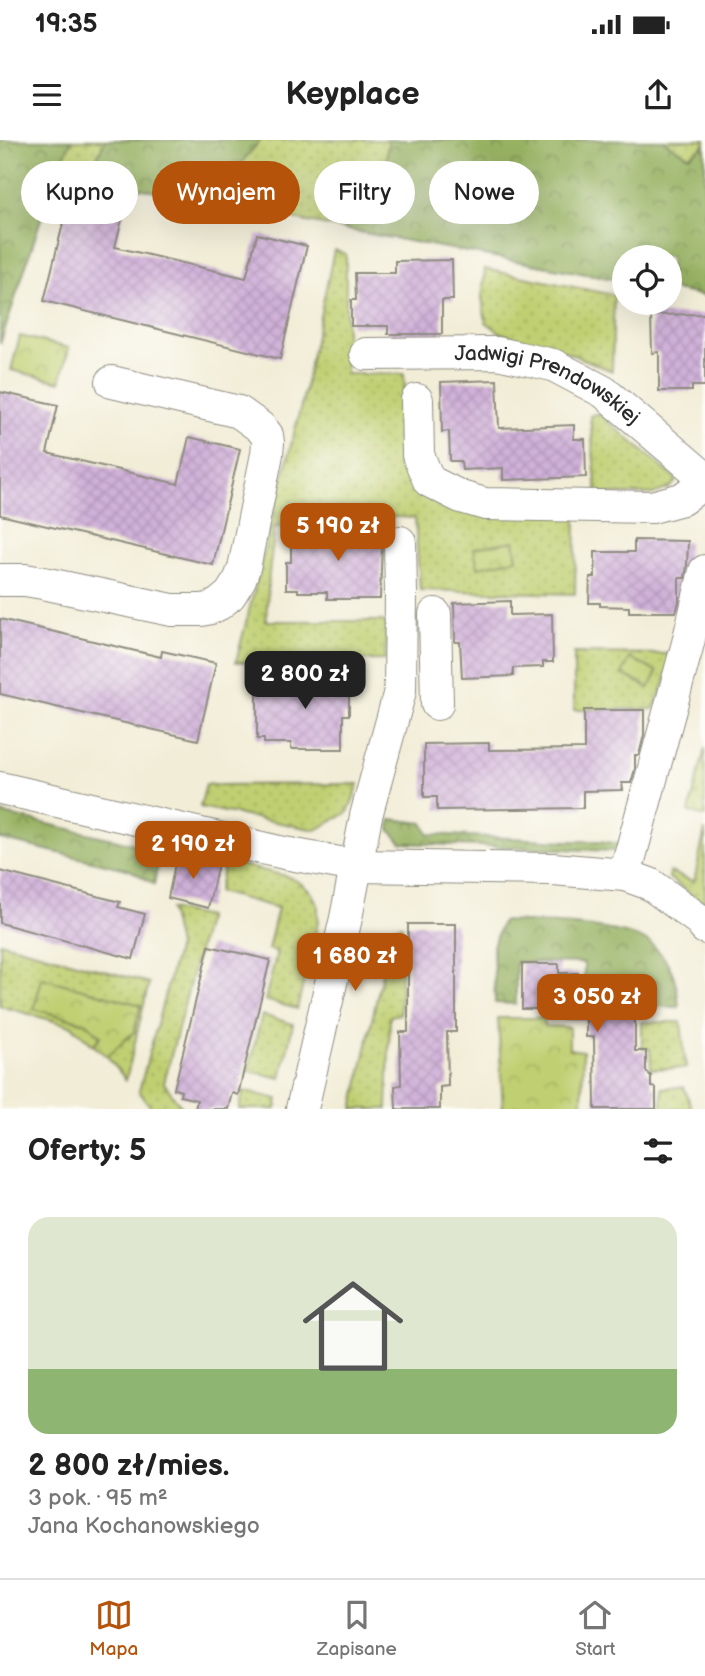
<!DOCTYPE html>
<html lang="pl">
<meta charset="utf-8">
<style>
:root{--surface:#fff;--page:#f2f2f2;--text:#222;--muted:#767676;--line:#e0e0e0;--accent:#b45309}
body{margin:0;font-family:"Balsamiq Sans",sans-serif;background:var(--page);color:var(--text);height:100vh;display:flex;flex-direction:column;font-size:26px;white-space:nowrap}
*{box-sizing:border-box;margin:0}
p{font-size:23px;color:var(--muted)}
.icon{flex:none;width:38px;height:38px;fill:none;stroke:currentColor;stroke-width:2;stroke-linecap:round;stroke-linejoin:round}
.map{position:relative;height:969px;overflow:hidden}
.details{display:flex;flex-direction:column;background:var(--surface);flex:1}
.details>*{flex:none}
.banner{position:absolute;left:21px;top:21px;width:663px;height:63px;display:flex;gap:14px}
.fabs{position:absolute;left:612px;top:105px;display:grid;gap:14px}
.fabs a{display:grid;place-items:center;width:70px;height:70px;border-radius:50%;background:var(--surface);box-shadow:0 7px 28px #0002;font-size:35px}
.price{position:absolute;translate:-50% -60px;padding:0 16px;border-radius:14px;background:var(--accent);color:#fff;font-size:23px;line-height:46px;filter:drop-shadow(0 2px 4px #0008)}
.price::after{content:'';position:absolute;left:50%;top:42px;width:21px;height:16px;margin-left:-10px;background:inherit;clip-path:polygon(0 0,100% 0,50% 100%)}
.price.on{background:#222;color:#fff}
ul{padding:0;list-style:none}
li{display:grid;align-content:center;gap:14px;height:371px;padding:0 28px}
li span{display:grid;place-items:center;height:217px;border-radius:21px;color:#555}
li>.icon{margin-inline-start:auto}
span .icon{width:126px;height:126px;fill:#fffc;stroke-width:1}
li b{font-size:30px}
h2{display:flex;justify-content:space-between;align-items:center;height:84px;padding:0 28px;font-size:30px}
.tag{padding:0 24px;border-radius:32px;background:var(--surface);box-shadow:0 7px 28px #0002;font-size:24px;line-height:63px}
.tag.on{background:var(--accent);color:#fff}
.status{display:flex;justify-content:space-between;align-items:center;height:49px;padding:0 35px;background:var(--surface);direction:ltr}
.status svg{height:19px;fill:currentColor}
header{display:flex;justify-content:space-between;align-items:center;height:91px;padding:0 28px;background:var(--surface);font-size:32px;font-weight:700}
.menu{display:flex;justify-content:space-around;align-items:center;height:98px;border-top:2px solid var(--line);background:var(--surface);font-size:19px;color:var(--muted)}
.menu a{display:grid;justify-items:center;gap:4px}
.menu .on{color:var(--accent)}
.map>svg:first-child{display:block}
</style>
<div class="status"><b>19:35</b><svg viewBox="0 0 49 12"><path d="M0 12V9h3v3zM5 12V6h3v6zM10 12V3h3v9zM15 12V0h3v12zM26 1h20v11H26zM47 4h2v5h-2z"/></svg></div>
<header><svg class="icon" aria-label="menu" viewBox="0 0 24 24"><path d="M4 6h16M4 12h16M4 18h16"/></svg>Keyplace<svg class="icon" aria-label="share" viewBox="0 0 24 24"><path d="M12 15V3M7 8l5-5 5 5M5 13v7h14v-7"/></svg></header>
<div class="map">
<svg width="705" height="969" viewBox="0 0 705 969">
<defs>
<pattern id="grass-dots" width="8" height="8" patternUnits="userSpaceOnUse" patternTransform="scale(1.75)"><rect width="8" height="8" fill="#c0cf71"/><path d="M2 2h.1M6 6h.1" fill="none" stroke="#a5b262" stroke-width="1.8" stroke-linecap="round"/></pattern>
<pattern id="forest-crowns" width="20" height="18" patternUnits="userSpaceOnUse" patternTransform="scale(1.75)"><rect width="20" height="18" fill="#98b263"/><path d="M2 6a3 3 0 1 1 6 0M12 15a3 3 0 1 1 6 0" fill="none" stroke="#7c9152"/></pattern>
<pattern id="park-crowns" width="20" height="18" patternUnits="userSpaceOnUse" patternTransform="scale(1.75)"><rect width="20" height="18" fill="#c0cf71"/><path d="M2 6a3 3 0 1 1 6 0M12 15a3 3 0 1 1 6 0" fill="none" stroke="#a5b262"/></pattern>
<pattern id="building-cross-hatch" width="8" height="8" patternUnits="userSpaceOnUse" patternTransform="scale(1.75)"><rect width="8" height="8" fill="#d0b1d9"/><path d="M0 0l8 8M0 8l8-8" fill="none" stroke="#b398ba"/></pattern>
</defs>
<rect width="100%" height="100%" fill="#fdfcf7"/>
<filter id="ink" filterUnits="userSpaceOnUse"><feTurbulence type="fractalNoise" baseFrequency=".0143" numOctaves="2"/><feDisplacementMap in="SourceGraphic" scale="14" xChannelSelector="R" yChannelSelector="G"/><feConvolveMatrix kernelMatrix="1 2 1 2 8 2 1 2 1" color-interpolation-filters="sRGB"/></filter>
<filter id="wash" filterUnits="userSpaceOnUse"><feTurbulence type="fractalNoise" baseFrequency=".00686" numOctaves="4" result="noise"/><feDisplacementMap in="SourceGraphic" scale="28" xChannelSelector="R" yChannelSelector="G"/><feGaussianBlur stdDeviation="1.57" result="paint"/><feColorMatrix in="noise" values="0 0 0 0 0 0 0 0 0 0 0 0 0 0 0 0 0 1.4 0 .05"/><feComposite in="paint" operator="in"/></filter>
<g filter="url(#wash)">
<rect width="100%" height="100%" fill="#f2edd7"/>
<!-- grass -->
<g fill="url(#grass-dots)" stroke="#767d4e" stroke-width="2">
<polygon points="0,0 705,0 705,156 670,149 670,117 625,117 625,141 338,88 249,70 216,62 56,33 0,204"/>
<polygon points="334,110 346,114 346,234 404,234 408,309 421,347 576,377 575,454 420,450 415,378 325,373 323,385 275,387 269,433 266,481 383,481 387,486 385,520 236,522 302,262"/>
<polygon points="485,129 614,155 612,231 569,213 501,193 486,182 482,158"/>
<polygon points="598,273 677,340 670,348 653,354 597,354 590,276"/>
<polygon points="574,513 673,514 663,548 653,569 584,570 574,570"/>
<polygon points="705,608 705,677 689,672"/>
<polygon points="206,644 215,645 359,644 348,672 316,690 200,667"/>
<polygon points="705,690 705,764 669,738 670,732 694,742"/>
<polygon points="225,721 286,736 299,742 311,752 318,765 318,782 297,869 265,860 277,812 268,809 278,768 218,752"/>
<polygon points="170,769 207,777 164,943 183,969 152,969 139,951 178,806"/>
<polygon points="402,785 400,874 390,876 387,969 353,969 392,787"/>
<polygon points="0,802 149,843 126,940 107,916 134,892 34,869 87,883 101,897 93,905 72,886 0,866"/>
<polygon points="262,875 293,884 281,938 248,931"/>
<polygon points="642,882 681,882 686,928 651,929 650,909 642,908"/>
<polygon points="684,947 692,969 662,969 662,948"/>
<polygon points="243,951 278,959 276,969 239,969"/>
</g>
<!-- forest -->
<g fill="url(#forest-crowns)" stroke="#626e47" stroke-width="2">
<polygon points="0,0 72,0 56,33 0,204"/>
<polygon points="105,0 261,0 245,18 216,62 87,39"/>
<polygon points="388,0 662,0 689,16 705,5 705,156 670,149 670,117 625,117 625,141 343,89 366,45 386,23"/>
<polygon points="0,673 161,710 154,744 130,730 0,699"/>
<polygon points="391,679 423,683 429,694 568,701 599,701 621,704 614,711 402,703 390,690"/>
<path d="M502 781C535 783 627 784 651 804 672 822 677 840 679 867L637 866V842L584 839V823L516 822V864L495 863 493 806Z"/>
</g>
<!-- park -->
<g fill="url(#park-crowns)" stroke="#767d4e" stroke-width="2">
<polygon points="20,196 69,208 60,242 11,230"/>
<polygon points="514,401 517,419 478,427 474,408"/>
<polygon points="630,518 657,532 649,548 622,534"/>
<polygon points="42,838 141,865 134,892 107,916 93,905 101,896 87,883 34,869"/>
<polygon points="498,878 544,878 544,886 569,887 569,909 583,911 582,969 503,969"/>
</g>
<g id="blocks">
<!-- building -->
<g fill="url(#building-cross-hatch)">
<polygon points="71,51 126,64 115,107 246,138 257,94 307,106 280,219 44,161"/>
<polygon points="452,120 453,160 442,160 442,194 388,194 388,186 351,186 351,160 356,160 355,133 395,133 395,121"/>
<polygon points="705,174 705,246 692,246 692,251 659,251 659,212 652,213 651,175"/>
<polygon points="497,240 499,288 574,285 574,299 585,299 586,337 503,340 503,328 462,330 461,321 450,321 449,291 442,292 441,242"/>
<polygon points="0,252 58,265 47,313 178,344 189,297 240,309 213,425 0,375"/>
<polygon points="331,385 388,385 388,389 384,394 382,402 380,459 327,459 327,452 298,452 298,449 286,449 286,422 291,422 291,396 331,395"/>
<polygon points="634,400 688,401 687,426 685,438 679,438 679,462 676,472 629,472 629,467 600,466 600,463 589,463 590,437 595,437 595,412 634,412"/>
<polygon points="510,461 510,475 552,474 553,522 543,522 543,527 513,528 513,536 462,538 460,502 455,502 454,463"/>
<polygon points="0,479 161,517 162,511 216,523 198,600 0,554"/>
<polygon points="349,533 349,575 343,575 343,609 291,609 291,603 264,603 264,599 257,599 257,545 293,544 293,534"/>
<polygon points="584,570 644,570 644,595 639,615 635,615 635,629 631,643 622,643 623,650 583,651 583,668 437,670 437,657 424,657 424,604 489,603 489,610 584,609"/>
<polygon points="177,714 218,724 208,768 168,758"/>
<polygon points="0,731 120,762 118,767 145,774 133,819 0,783"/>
<polygon points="408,784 456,784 456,892 447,892 448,946 440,947 440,969 396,969 395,946 401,945 400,892 408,892"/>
<polygon points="209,806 270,820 238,955 232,953 228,969 195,969 197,960 180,956 181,951 174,949"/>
<polygon points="522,824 559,824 559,833 578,833 578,845 608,845 608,854 627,854 628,874 635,874 635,911 646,911 646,931 651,936 651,947 656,948 656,969 595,969 594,897 586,897 586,879 562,879 562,869 522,869"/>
</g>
</g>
</g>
<g filter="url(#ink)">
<use href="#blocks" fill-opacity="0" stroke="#8e8c81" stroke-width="2"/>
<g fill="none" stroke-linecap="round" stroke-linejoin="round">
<defs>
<g id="minor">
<path id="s1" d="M366 214 497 213 553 225 604 252 705 338"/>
<polyline points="417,260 418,315 429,341 461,357 485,364 652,367 682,359 705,342"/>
<polyline points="0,440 25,440 43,443 172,470 202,470 211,468 219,464 230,455 240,439 244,428 267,314 268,303 267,295 260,287 239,272 112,242"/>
<polyline points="435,474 437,564"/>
<polyline points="0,648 284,713 356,726 553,729 625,735 650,744 698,779 705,788"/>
<polyline points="625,735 688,503 705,431"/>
<polyline points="302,969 346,778 366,676 400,551 401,453 400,402"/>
</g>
</defs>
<!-- minor casing -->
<use href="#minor" stroke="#8e8c81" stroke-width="34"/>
<!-- minor -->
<use href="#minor" stroke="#fff" stroke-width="32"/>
</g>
</g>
<g text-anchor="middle" stroke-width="7" stroke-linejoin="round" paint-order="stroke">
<!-- street labels -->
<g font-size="21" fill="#2b2b2b" stroke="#fdfcf7">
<text dy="7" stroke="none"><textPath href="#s1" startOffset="189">Jadwigi Prendowskiej</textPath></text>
</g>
</g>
</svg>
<div class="fabs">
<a><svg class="icon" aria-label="locate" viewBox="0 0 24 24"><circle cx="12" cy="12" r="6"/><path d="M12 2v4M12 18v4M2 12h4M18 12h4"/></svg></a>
</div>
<b class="price" style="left:338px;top:423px">5 190 zł</b>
<b class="price on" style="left:305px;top:571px">2 800 zł</b>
<b class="price" style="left:193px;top:741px">2 190 zł</b>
<b class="price" style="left:355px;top:853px">1 680 zł</b>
<b class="price" style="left:597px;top:894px">3 050 zł</b>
<div class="banner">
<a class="tag">Kupno</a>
<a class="tag on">Wynajem</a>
<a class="tag">Filtry</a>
<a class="tag">Nowe</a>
</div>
</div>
<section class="details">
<h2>Oferty: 5<svg class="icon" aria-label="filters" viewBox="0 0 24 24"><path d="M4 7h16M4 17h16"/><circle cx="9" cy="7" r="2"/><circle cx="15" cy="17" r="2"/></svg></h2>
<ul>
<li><span style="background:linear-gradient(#dfe7d0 70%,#8fb573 0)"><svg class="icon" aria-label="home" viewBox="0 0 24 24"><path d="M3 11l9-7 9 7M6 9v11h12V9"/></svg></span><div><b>2 800 zł/mies.</b><p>3 pok. · 95 m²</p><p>Jana Kochanowskiego</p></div></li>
</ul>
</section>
<nav class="menu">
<a class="on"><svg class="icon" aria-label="map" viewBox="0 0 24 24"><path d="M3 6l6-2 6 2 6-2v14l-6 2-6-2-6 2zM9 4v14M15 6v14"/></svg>Mapa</a>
<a><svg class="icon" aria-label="saved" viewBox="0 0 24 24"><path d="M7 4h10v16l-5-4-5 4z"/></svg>Zapisane</a>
<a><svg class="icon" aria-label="home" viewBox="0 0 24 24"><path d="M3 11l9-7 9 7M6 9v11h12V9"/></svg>Start</a>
</nav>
